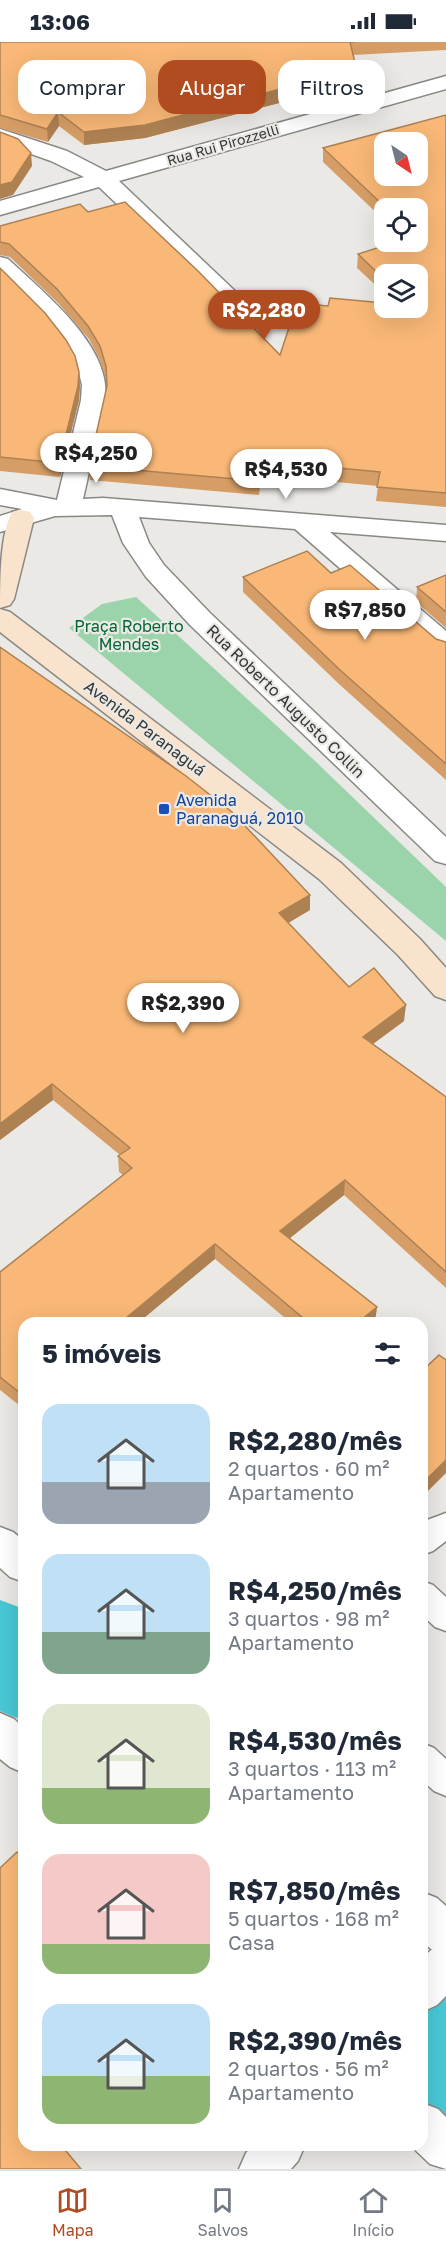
<!DOCTYPE html>
<html lang="pt">
<meta charset="utf-8">
<style>
:root{--surface:#fff;--page:#f6f6f7;--text:#1f2937;--muted:#747a83;--line:#e0e1e3;--accent:#b14b20}
body{margin:0;font-family:"Golos Text",sans-serif;background:var(--page);color:var(--text);height:100vh;display:flex;flex-direction:column;font-size:22px;white-space:nowrap}
*{box-sizing:border-box;margin:0}
p{font-size:20px;color:var(--muted)}
.icon{flex:none;width:33px;height:33px;fill:none;stroke:currentColor;stroke-width:2;stroke-linecap:round;stroke-linejoin:round}
.map{position:relative;flex:1;overflow:hidden}
.details{position:absolute;left:18px;top:1275px;width:410px;height:834px;display:flex;flex-direction:column;background:var(--surface);border-radius:18px;box-shadow:0 6px 24px #0002}
.details>*{flex:none}
.top-card{position:absolute;left:18px;top:18px;width:411px;height:54px;display:flex;gap:12px}
.needle{width:39px;rotate:145deg}
.tools{position:absolute;left:374px;top:90px;display:grid;gap:12px}
.tools a{display:grid;place-items:center;width:54px;height:54px;border-radius:12px;background:var(--surface);box-shadow:0 6px 24px #0002;font-size:30px}
.price{position:absolute;translate:-50% -51px;padding:0 14px;border-radius:21px;background:#fff;color:#222;font-size:20px;line-height:39px;filter:drop-shadow(0 2px 3px #0008)}
.price::after{content:'';position:absolute;left:50%;top:36px;width:18px;height:14px;margin-left:-9px;background:inherit;clip-path:polygon(0 0,100% 0,50% 100%)}
.price.current{background:var(--accent);color:#fff}
ul{padding:0;list-style:none}
li{display:flex;align-items:center;gap:18px;height:150px;padding:0 24px}
li span{display:grid;place-items:center;flex:none;width:168px;height:120px;border-radius:18px;color:#555}
li>.icon{margin-inline-start:auto}
span .icon{width:72px;height:72px;fill:#fffc;stroke-width:1}
li b{font-size:26px}
h2{display:flex;justify-content:space-between;align-items:center;height:72px;padding:0 24px;font-size:26px}
.pill{padding:0 21px;border-radius:18px;background:var(--surface);box-shadow:0 6px 24px #0002;font-size:21px;line-height:54px}
.pill.current{background:var(--accent);color:#fff}
.status{display:flex;justify-content:space-between;align-items:center;height:42px;padding:0 30px;background:var(--surface);direction:ltr}
.status svg{height:16px;fill:currentColor}
.tabs{display:flex;justify-content:space-around;align-items:center;height:84px;border-top:2px solid var(--line);background:var(--surface);font-size:16px;color:var(--muted)}
.tabs a{display:grid;justify-items:center;gap:3px}
.tabs .current{color:var(--accent)}
.map>svg:first-child{display:block}
</style>
<div class="status"><b>13:06</b><svg viewBox="0 0 49 12"><path d="M0 12V9h3v3zM5 12V6h3v6zM10 12V3h3v9zM15 12V0h3v12zM26 1h20v11H26zM47 4h2v5h-2z"/></svg></div>
<div class="map">
<svg width="446" height="2127" viewBox="0 0 446 2127">
<rect width="100%" height="100%" fill="#eae9e5"/>
<!-- green -->
<polygon fill="#9bd4ab" points="136,555 314,718 446,845 446,899 69,586 102,562"/>
<g fill="none" stroke-linecap="round" stroke-linejoin="round">
<!-- river -->
<g fill="#48c8d5" fill-rule="evenodd">
<polygon points="0,1558 24,1567 24,1679 0,1669"/>
<polygon points="422,1938 446,1948 446,2081 422,2071"/>
</g>
<defs>
<g id="service">
<polygon points="446,1471 446,1499 433,1509 422,1513 422,1480"/>
<polygon points="422,1539 433,1543 446,1555 446,1589 435,1585 422,1573"/>
<polygon points="422,1701 434,1706 446,1717 446,1754 434,1749 422,1738"/>
</g>
<g id="minor">
<polygon points="446,34 446,47 119,139 235,249 239,254 235,259 227,261 219,259 99,145 0,173 0,159 84,135 51,119 0,101 0,87 67,109 106,129"/>
<path d="M0 215 8 217C43 250 113 305 105 358L83 457 103 456 446 483V499L330 490 446 589V613L436 610 295 487 139 475 149 501 164 523 210 571 446 795V822L435 819 190 583 146 535 123 501 112 473 55 474 0 490V474L22 467 0 463V447L57 458 81 358 82 343 78 327 69 310 48 283 0 235Z"/>
<polygon points="446,1902 446,1954 437,1963 422,1970 422,1917 431,1908"/>
<polygon points="253,2103 305,2103 298,2119 291,2127 239,2127 246,2111"/>
</g>
<g id="tertiary">
<polygon points="0,1485 13,1490 24,1499 24,1540 10,1535 0,1526"/>
<polygon points="0,1671 14,1677 24,1686 24,1731 10,1725 0,1717"/>
<polygon points="422,1850 437,1856 446,1864 446,1913 431,1907 422,1899"/>
<polygon points="422,2061 438,2067 446,2075 446,2127 430,2122 410,2103 422,2103"/>
</g>
<g id="secondary">
<path d="M21 468 30 470 34 476 14 557 10 563 0 566C0 539 0 492 12 470Z"/>
<polygon points="0,567 10,570 341,821 420,897 446,926 446,958 435,954 398,913 319,837 0,590"/>
</g>
</defs>
<!-- service casing -->
<use href="#service" stroke="#898884" stroke-width="3"/>
<!-- minor casing -->
<use href="#minor" stroke="#898884" stroke-width="3"/>
<!-- tertiary casing -->
<use href="#tertiary" stroke="#898884" stroke-width="3"/>
<!-- secondary casing -->
<use href="#secondary" stroke="#898884" stroke-width="3"/>
<!-- service -->
<use href="#service" fill="#fff" fill-rule="evenodd"/>
<!-- minor -->
<use href="#minor" fill="#fff" fill-rule="evenodd"/>
<!-- tertiary -->
<use href="#tertiary" fill="#fff" fill-rule="evenodd"/>
<!-- secondary -->
<use href="#secondary" fill="#f9e3cc" fill-rule="evenodd"/>
</g>
<!-- wall -->
<g fill="#d69e66">
<polygon points="0,0 446,0 446,8 353,13 356,25 355,38 282,42 284,46 283,60 145,96 84,103 59,84 48,100 0,86"/>
<polygon points="446,73 446,465 376,459 378,444 296,436 276,435 273,446 260,444 259,453 90,438 89,424 107,344 106,337 100,318 89,297 58,261 10,215 0,213 0,184 88,170 280,313 328,264 417,266 384,232 384,251 357,226 358,212 417,200 417,166 384,166 384,178 323,120 323,106"/>
<polygon points="0,226 79,330 80,343 79,358 60,435 0,429"/>
<polygon points="331,531 436,597 446,600 446,738 340,643 243,550 243,535"/>
<polygon points="446,533 446,586 416,560 417,545"/>
<polygon points="0,605 310,853 310,868 288,881 349,945 404,979 373,1002 446,1055 446,1246 344,1153 290,1196 377,1265 375,1279 373,1281 291,1281 215,1217 24,1281 24,1367 0,1348 0,1230 123,1133 119,1130 118,1114 120,1113 53,1058 0,1098"/>
</g>
<!-- shaded-wall -->
<g fill="#ae8153">
<polygon points="284,46 283,60 145,96 84,103 84,90"/>
<polygon points="58,70 59,84 48,100 47,87"/>
<polygon points="31,111 32,124 13,153 0,157 0,143"/>
<polygon points="79,330 80,343 79,358 60,435 59,421"/>
<polygon points="276,421 276,435 273,446 273,432"/>
<polygon points="310,853 310,868 278,887 279,871"/>
<polygon points="406,963 404,979 362,1010 363,995"/>
<polygon points="52,1042 53,1058 0,1098 0,1082"/>
<polygon points="345,1138 344,1153 280,1204 280,1189"/>
<polygon points="215,1202 215,1217 138,1281 120,1281"/>
<polygon points="377,1265 375,1279 373,1281 358,1281"/>
<polygon points="446,1418 446,1431 422,1455 422,1442"/>
</g>
<!-- building -->
<g fill="#f9b877" stroke="#ae8153" stroke-width="1.5" fill-rule="evenodd">
<polygon points="0,0 355,0 350,0 356,25 280,29 284,46 145,83 84,90 58,70 47,87 0,73"/>
<path d="M446 73V451L377 445 380 430 296 422 276 421 273 432 248 429 260 439 89 424 107 344 106 324 100 304 88 284 57 247 9 202 0 200V184L80 162 88 170 125 160 198 229 280 313 297 261 328 264 330 256 384 261V266H417V232H384V237L358 212 396 200H417V166H386L323 106ZM384 100H417V134H384Z"/>
<polygon points="0,90 18,97 31,111 12,140 0,143"/>
<polygon points="0,226 45,271 66,298 75,314 79,330 78,344 59,421 0,415"/>
<polygon points="307,509 331,531 350,523 436,597 446,600 446,722 340,628 243,535"/>
<polygon points="446,533 446,570 417,545"/>
<polygon points="0,605 186,734 232,770 310,853 279,871 349,945 374,926 406,963 363,995 446,1055 446,1230 345,1138 280,1189 377,1265 357,1281 309,1281 215,1202 120,1281 24,1281 24,1354 0,1335 0,1230 132,1126 118,1114 130,1106 52,1042 0,1082"/>
<polygon points="439,1313 446,1318 446,1418 422,1442 422,1327 423,1328"/>
<polygon points="17,1810 24,1818 24,2103 61,2103 81,2127 0,2127 0,1826"/>
</g>
<!-- markers -->
<rect fill="#1a4fb4" stroke="#eae9e5" stroke-width="2" x="158" y="761" width="12" height="12" rx="3"/>
<g text-anchor="middle" stroke-width="4.5" stroke-linejoin="round" paint-order="stroke">
<!-- far-street labels -->
<g font-size="14" fill="#363634" stroke="#eae9e5">
<text transform="translate(223 103) rotate(-16)" y="5">Rua Rui Pirozzelli</text>
</g>
<!-- park labels -->
<g font-size="16" fill="#026533" stroke="#eae9e5">
<text x="129" y="590">Praça Roberto<tspan x="129" dy="18">Mendes</tspan></text>
</g>
<!-- street labels -->
<g font-size="16" fill="#363634" stroke="#eae9e5">
<text transform="translate(286 659) rotate(44)" y="6">Rua Roberto Augusto Collin</text>
<text transform="translate(145 686) rotate(37)" y="6">Avenida Paranaguá</text>
</g>
<!-- transit labels -->
<g font-size="16" fill="#164399" stroke="#eae9e5" text-anchor="start">
<text x="176" y="764">Avenida<tspan x="176" dy="18">Paranaguá, 2010</tspan></text>
</g>
</g>
</svg>
<div class="tools">
<a><svg class="needle" viewBox="-14 -14 28 28"><path d="M0-13l5 13h-10z" fill="#e53935"/><path d="M0 13l5-13h-10z" fill="#747a83"/></svg></a>
<a><svg class="icon" aria-label="locate" viewBox="0 0 24 24"><circle cx="12" cy="12" r="6"/><path d="M12 2v4M12 18v4M2 12h4M18 12h4"/></svg></a>
<a><svg class="icon" aria-label="layers" viewBox="0 0 24 24"><path d="M12 4l9 5-9 5-9-5zM3 14l9 5 9-5"/></svg></a>
</div>
<b class="price current" style="left:264px;top:299px">R$2,280</b>
<b class="price" style="left:96px;top:442px">R$4,250</b>
<b class="price" style="left:286px;top:458px">R$4,530</b>
<b class="price" style="left:365px;top:599px">R$7,850</b>
<b class="price" style="left:183px;top:992px">R$2,390</b>
<div class="top-card">
<a class="pill">Comprar</a>
<a class="pill current">Alugar</a>
<a class="pill">Filtros</a>
</div>
<section class="details">
<h2>5 imóveis<svg class="icon" aria-label="filters" viewBox="0 0 24 24"><path d="M4 7h16M4 17h16"/><circle cx="9" cy="7" r="2"/><circle cx="15" cy="17" r="2"/></svg></h2>
<ul>
<li><span style="background:linear-gradient(#bfe0f5 65%,#9aa5b1 0)"><svg class="icon" aria-label="home" viewBox="0 0 24 24"><path d="M3 11l9-7 9 7M6 9v11h12V9"/></svg></span><div><b>R$2,280/mês</b><p>2 quartos · 60 m²</p><p>Apartamento</p></div></li>
<li><span style="background:linear-gradient(#bfe0f5 65%,#7fa58c 0)"><svg class="icon" aria-label="home" viewBox="0 0 24 24"><path d="M3 11l9-7 9 7M6 9v11h12V9"/></svg></span><div><b>R$4,250/mês</b><p>3 quartos · 98 m²</p><p>Apartamento</p></div></li>
<li><span style="background:linear-gradient(#dfe7d0 70%,#8fb573 0)"><svg class="icon" aria-label="home" viewBox="0 0 24 24"><path d="M3 11l9-7 9 7M6 9v11h12V9"/></svg></span><div><b>R$4,530/mês</b><p>3 quartos · 113 m²</p><p>Apartamento</p></div></li>
<li><span style="background:linear-gradient(#f6c9c9 75%,#8fb573 0)"><svg class="icon" aria-label="home" viewBox="0 0 24 24"><path d="M3 11l9-7 9 7M6 9v11h12V9"/></svg></span><div><b>R$7,850/mês</b><p>5 quartos · 168 m²</p><p>Casa</p></div></li>
<li><span style="background:linear-gradient(#bfe0f5 60%,#8fb573 0)"><svg class="icon" aria-label="home" viewBox="0 0 24 24"><path d="M3 11l9-7 9 7M6 9v11h12V9"/></svg></span><div><b>R$2,390/mês</b><p>2 quartos · 56 m²</p><p>Apartamento</p></div></li>
</ul>
</section>
</div>
<nav class="tabs">
<a class="current"><svg class="icon" aria-label="map" viewBox="0 0 24 24"><path d="M3 6l6-2 6 2 6-2v14l-6 2-6-2-6 2zM9 4v14M15 6v14"/></svg>Mapa</a>
<a><svg class="icon" aria-label="saved" viewBox="0 0 24 24"><path d="M7 4h10v16l-5-4-5 4z"/></svg>Salvos</a>
<a><svg class="icon" aria-label="home" viewBox="0 0 24 24"><path d="M3 11l9-7 9 7M6 9v11h12V9"/></svg>Início</a>
</nav>
